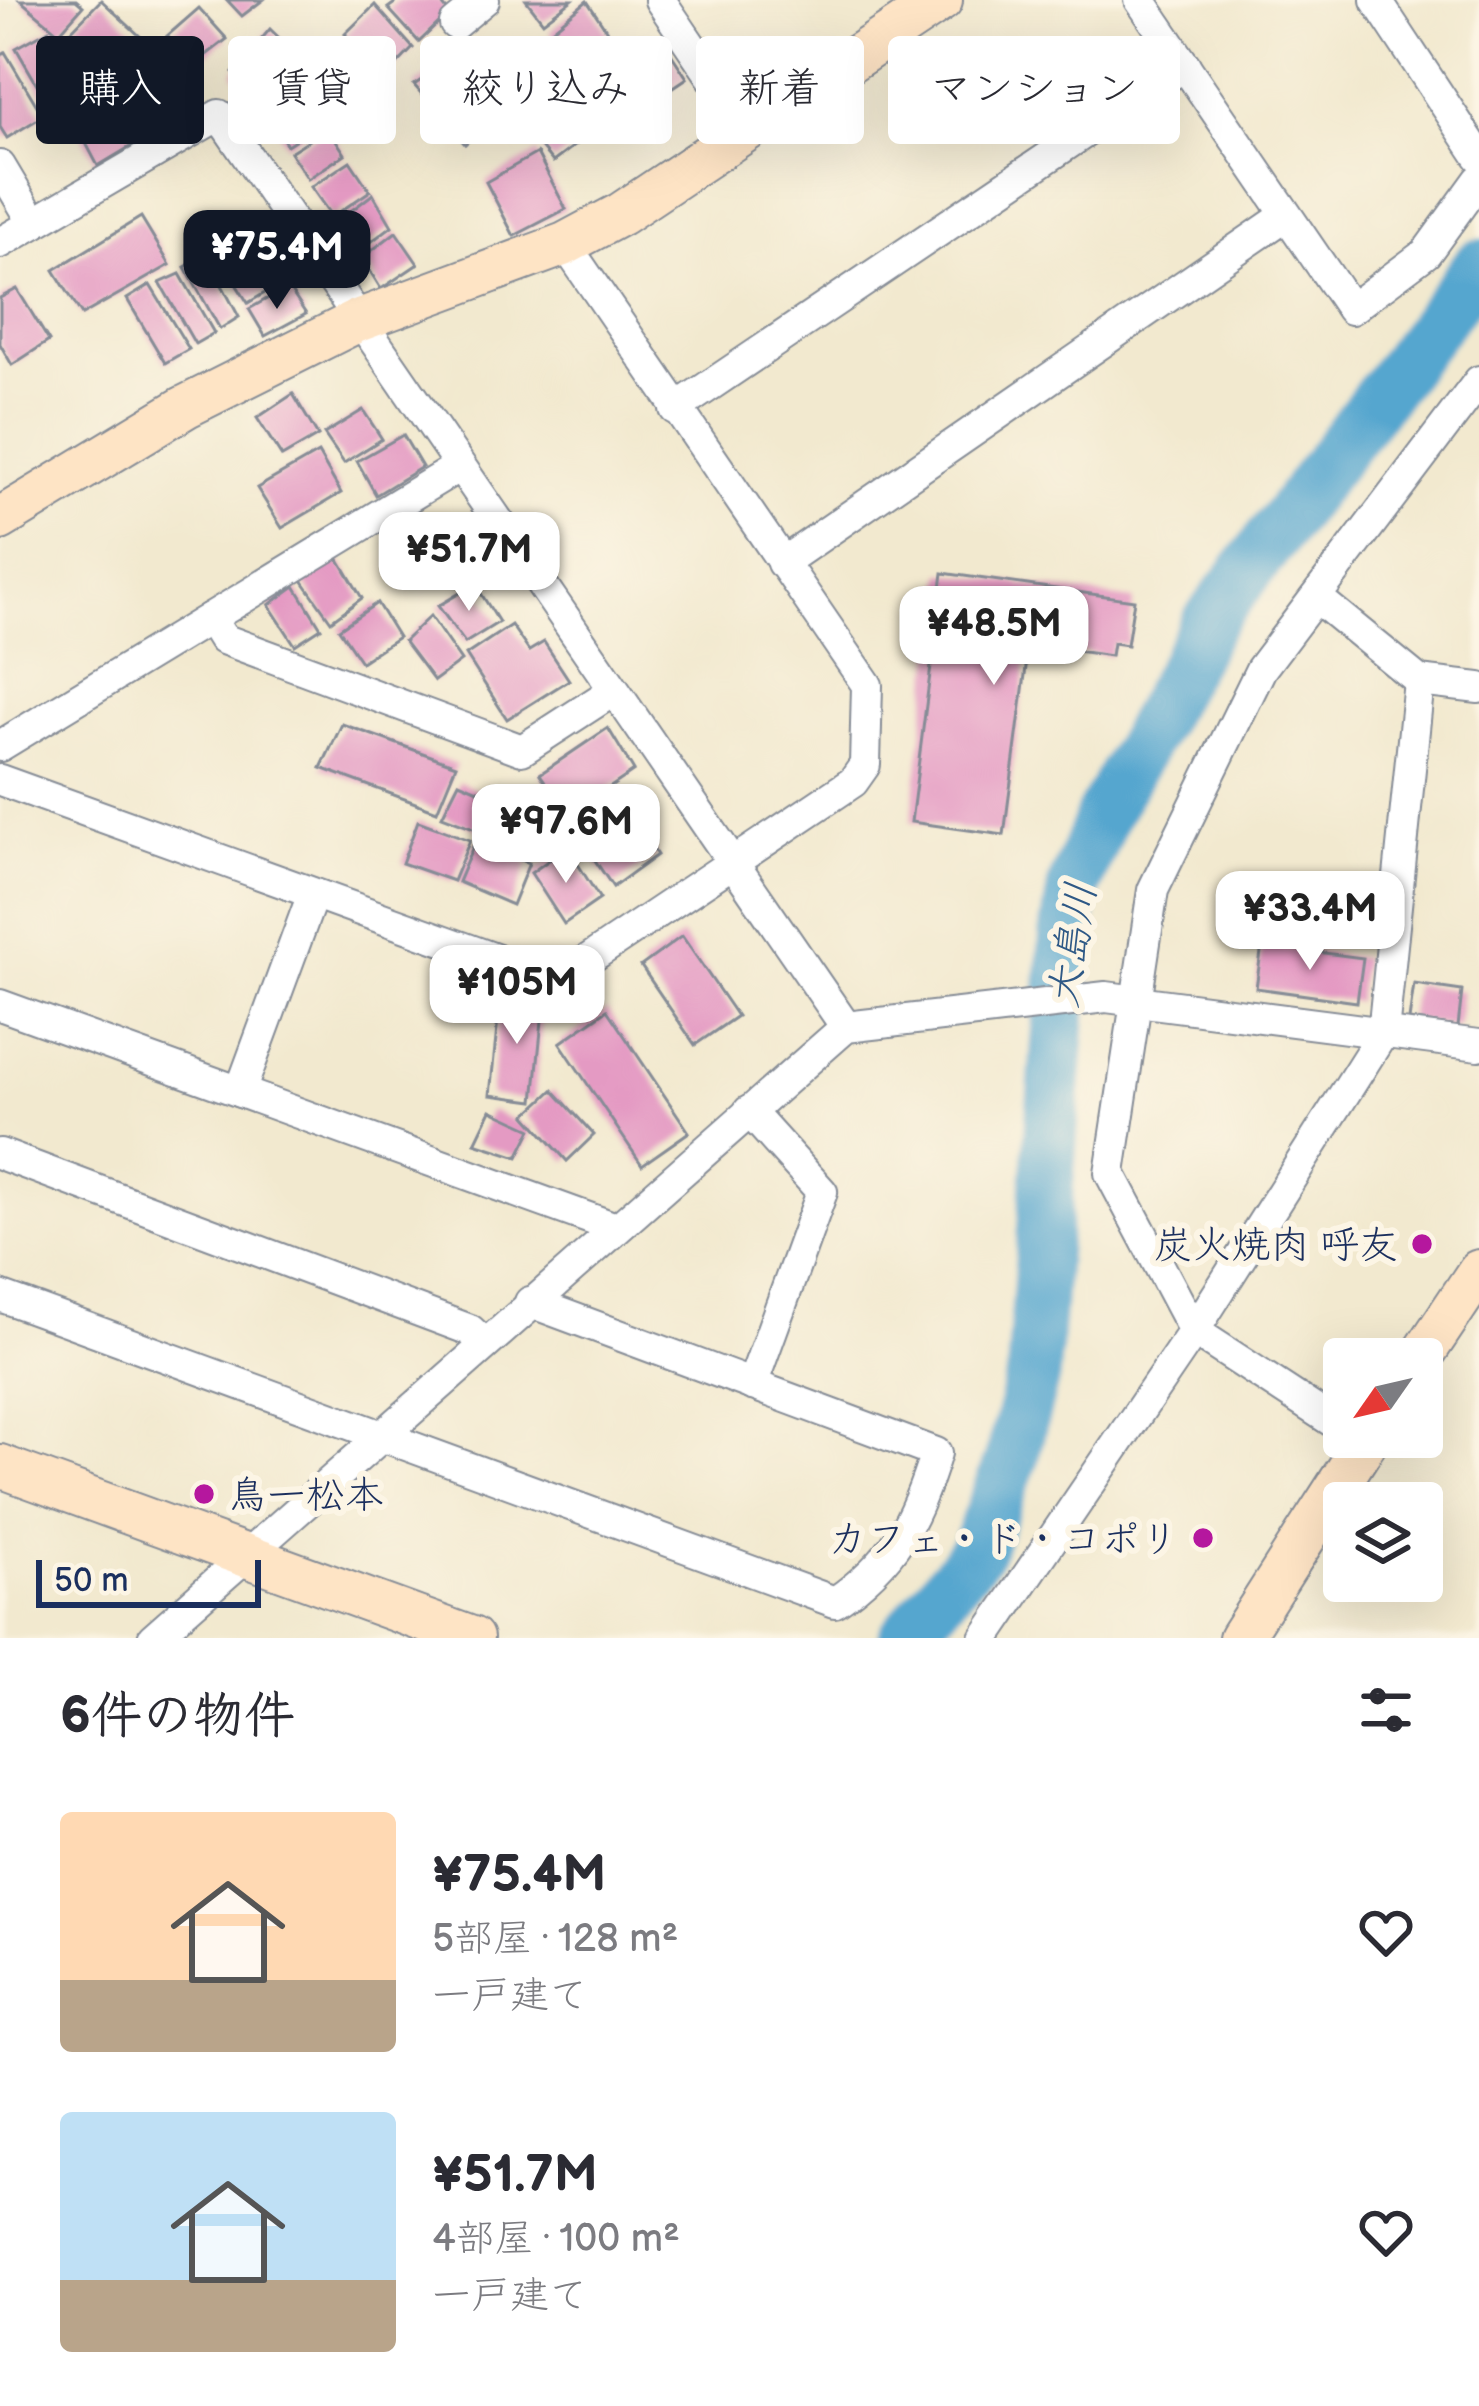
<!DOCTYPE html>
<html lang="ja">
<meta charset="utf-8">
<style>
:root{--surface:#fff;--page:#f2f2f3;--text:#2b2b33;--muted:#7c7c81;--accent:#111827}
body{margin:0;font-family:"Balsamiq Sans","Klee One",sans-serif;background:var(--page);color:var(--text);height:100vh;display:flex;flex-direction:column;font-size:45px;white-space:nowrap}
*{box-sizing:border-box;margin:0}
p{font-size:39px;color:var(--muted)}
.icon{flex:none;width:66px;height:66px;fill:none;stroke:currentColor;stroke-width:2;stroke-linecap:round;stroke-linejoin:round}
.map{position:relative;height:1638px;overflow:hidden}
.sheet{display:flex;flex-direction:column;background:var(--surface);flex:1}
.sheet>*{flex:none}
.banner{position:absolute;left:36px;top:36px;width:1407px;height:108px;display:flex;gap:24px}
.needle{width:78px;rotate:236deg}
.controls{position:absolute;left:1323px;top:1338px;display:grid;gap:24px}
.controls a{display:grid;place-items:center;width:120px;height:120px;border-radius:12px;background:var(--surface);box-shadow:0 12px 48px #0002;font-size:60px}
.scale{position:absolute;left:36px;bottom:30px;width:225px;box-sizing:border-box;padding-left:12px;border:6px solid #1b2f5e;border-top:0;font-size:33px;line-height:42px;white-space:nowrap;color:#1b2f5e;-webkit-text-stroke:9px #fcf5e5;paint-order:stroke}
.price{position:absolute;translate:-50% -102px;padding:0 27px;border-radius:24px;background:#fff;color:#222;font-size:39px;line-height:78px;filter:drop-shadow(0 3px 6px #0008)}
.price::after{content:'';position:absolute;left:50%;top:72px;width:36px;height:27px;margin-left:-18px;background:inherit;clip-path:polygon(0 0,100% 0,50% 100%)}
.price.on{background:var(--accent);color:#fff}
ul{padding:0;list-style:none}
li{display:flex;align-items:center;gap:36px;height:300px;padding:0 60px}
li span{display:grid;place-items:center;flex:none;width:336px;height:240px;border-radius:12px;color:#555}
li>.icon{margin-inline-start:auto}
span .icon{width:144px;height:144px;fill:#fffc;stroke-width:1}
li b{font-size:51px}
h2{display:flex;justify-content:space-between;align-items:center;height:144px;padding:0 60px;font-size:51px}
.chip{padding:0 42px;border-radius:12px;background:var(--surface);box-shadow:0 12px 48px #0002;font-size:42px;line-height:108px}
.chip.on{background:var(--accent);color:#fff}
.map>svg:first-child{display:block}
</style>
<div class="map">
<svg width="1479" height="1638" viewBox="0 0 1479 1638">
<rect width="100%" height="100%" fill="#fcf5e5"/>
<filter id="ink" filterUnits="userSpaceOnUse"><feTurbulence type="fractalNoise" baseFrequency=".00833" numOctaves="2"/><feDisplacementMap in="SourceGraphic" scale="24" xChannelSelector="R" yChannelSelector="G"/><feConvolveMatrix kernelMatrix="1 2 1 2 8 2 1 2 1" color-interpolation-filters="sRGB"/></filter>
<filter id="wash" filterUnits="userSpaceOnUse"><feTurbulence type="fractalNoise" baseFrequency=".004" numOctaves="4" result="noise"/><feDisplacementMap in="SourceGraphic" scale="48" xChannelSelector="R" yChannelSelector="G"/><feGaussianBlur stdDeviation="2.7" result="paint"/><feColorMatrix in="noise" values="0 0 0 0 0 0 0 0 0 0 0 0 0 0 0 0 0 1.4 0 .05"/><feComposite in="paint" operator="in"/></filter>
<g filter="url(#wash)">
<rect width="100%" height="100%" fill="#f2e9cf"/>
<g fill="none" stroke-linecap="round" stroke-linejoin="round">
<!-- river -->
<polyline stroke="#55a6cf" stroke-width="54" points="905,1638 976,1552 1011,1460 1033,1374 1066,935 1074,886 1103,814 1209,621 1479,266"/>
</g>
<g id="blocks">
<!-- building -->
<g fill="#e49ac3">
<polygon points="20,0 76,0 83,6 59,33"/>
<polygon points="101,0 143,39 116,73 66,36"/>
<polygon points="227,0 263,0 242,16"/>
<polygon points="399,0 439,0 449,13 419,42 388,8"/>
<polygon points="526,0 572,0 543,22"/>
<polygon points="587,1 621,52 582,81 549,32"/>
<polygon points="375,5 413,48 384,78 345,34"/>
<polygon points="199,8 227,39 196,63 167,36"/>
<polygon points="270,29 300,58 262,102 233,73"/>
<polygon points="49,30 87,91 53,112 16,48"/>
<polygon points="662,40 687,78 653,101 628,62"/>
<polygon points="5,52 43,116 7,138 0,127 0,55"/>
<polygon points="461,53 507,106 465,144 414,85"/>
<polygon points="161,59 184,101 147,122 122,78"/>
<polygon points="548,78 591,133 553,162 513,114"/>
<polygon points="302,90 323,122 287,145 266,114"/>
<polygon points="113,91 143,139 98,166 70,113"/>
<polygon points="328,128 345,154 308,179 290,152"/>
<polygon points="537,153 566,209 514,236 486,182"/>
<polygon points="350,161 370,191 332,217 311,187"/>
<polygon points="373,194 392,226 359,251 335,223"/>
<polygon points="141,217 170,265 82,315 54,270"/>
<polygon points="249,226 265,251 229,270 214,245"/>
<polygon points="396,232 418,264 381,289 362,258"/>
<polygon points="206,255 239,317 220,329 185,267"/>
<polygon points="268,256 285,281 248,303 231,276"/>
<polygon points="180,274 214,333 195,344 160,283"/>
<polygon points="150,285 189,349 165,363 127,299"/>
<polygon points="288,287 306,314 265,336 249,309"/>
<polygon points="17,289 49,341 12,365 0,344 0,298"/>
<polygon points="293,394 318,436 282,457 257,418"/>
<polygon points="363,410 382,439 344,463 324,434"/>
<polygon points="403,435 422,467 376,495 357,461"/>
<polygon points="318,453 341,493 282,528 257,488"/>
<polygon points="337,556 362,598 331,621 302,580"/>
<polygon points="943,573 1134,600 1127,645 1113,643 1111,656 1029,644 1004,835 911,822"/>
<polygon points="475,584 499,622 465,643 438,606"/>
<polygon points="295,586 321,628 295,645 269,605"/>
<polygon points="377,603 398,637 361,662 339,629"/>
<polygon points="430,616 461,661 434,681 404,641"/>
<polygon points="511,625 529,651 544,642 569,680 507,719 466,655"/>
<polygon points="342,724 456,765 437,811 321,768"/>
<polygon points="608,728 634,771 568,816 540,774"/>
<polygon points="459,782 555,823 542,854 442,816"/>
<polygon points="627,808 657,855 613,887 580,838"/>
<polygon points="418,821 470,840 453,881 402,863"/>
<polygon points="475,842 529,863 512,905 458,882"/>
<polygon points="567,847 600,899 564,924 531,873"/>
<polygon points="682,936 737,1016 695,1045 641,966"/>
<polygon points="1262,945 1363,958 1357,1002 1256,988"/>
<polygon points="1414,984 1462,991 1458,1027 1409,1020"/>
<polygon points="501,990 544,1000 534,1101 490,1095"/>
<polygon points="607,1010 689,1132 642,1165 560,1043"/>
<polygon points="553,1090 594,1135 567,1161 526,1115"/>
<polygon points="491,1110 532,1129 518,1157 475,1143"/>
</g>
</g>
</g>
<g filter="url(#ink)">
<use href="#blocks" fill-opacity="0" stroke="#868c96" stroke-width="3"/>
<g fill="none" stroke-linecap="round" stroke-linejoin="round">
<defs>
<g id="street">
<polyline points="660,0 748,130"/>
<polyline points="1140,0 1351,309 1426,253 1479,180"/>
<polyline points="1376,0 1479,156"/>
<polyline points="455,24 484,0"/>
<polyline points="0,166 34,223"/>
<polyline points="0,243 219,115 846,1027"/>
<polyline points="675,409 1185,65"/>
<polyline points="782,563 1285,216"/>
<polyline points="1316,597 1419,681 1479,688"/>
<polyline points="210,618 223,639 522,750 613,691"/>
<polyline points="0,746 458,467"/>
<polyline points="0,780 556,981 853,782 865,765 867,685 565,244"/>
<polyline points="0,1005 616,1228"/>
<polyline points="240,1092 313,894"/>
<polyline points="749,1111 822,1192 752,1385"/>
<polyline points="0,1154 470,1330 484,1343"/>
<path d="M0 1296 835 1602C895 1561 915 1521 936 1453L530 1302"/>
<polyline points="1344,1429 1194,1331 1110,1173 1153,890 1261,669 1479,381"/>
<polyline points="153,1638 846,1027 1106,997 1479,1045"/>
<polyline points="985,1638 1194,1331 1383,1033 1419,681"/>
</g>
<g id="secondary">
<polyline points="0,519 185,407 357,321 565,244 621,214 941,0"/>
<polyline points="1420,1359 1479,1271"/>
<polyline points="0,1466 472,1638"/>
<polyline points="1240,1638 1369,1437"/>
</g>
</defs>
<!-- street casing -->
<use href="#street" stroke="#868c96" stroke-width="34"/>
<!-- secondary casing -->
<use href="#secondary" stroke="#868c96" stroke-width="46"/>
<!-- street -->
<use href="#street" stroke="#fff" stroke-width="30"/>
<!-- secondary -->
<use href="#secondary" stroke="#fee4c5" stroke-width="42"/>
</g>
</g>
<!-- markers -->
<g fill="#b5179e" stroke="#fcf5e5" stroke-width="4.5">
<circle cx="1422" cy="1244" r="12"/>
<circle cx="204" cy="1494" r="12"/>
<circle cx="1203" cy="1538" r="12"/>
</g>
<g text-anchor="middle" stroke-width="12" stroke-linejoin="round" paint-order="stroke">
<!-- poi labels -->
<g font-size="39" fill="#1b2f5e" stroke="#fcf5e5" text-anchor="end">
<text x="1398" y="1258">炭火焼肉 呼友</text>
<text x="228" y="1508" text-anchor="start">鳥一松本</text>
<text x="1179" y="1552">カフェ・ド・コポリ</text>
</g>
<!-- water labels -->
<g font-size="42" font-style="italic" fill="#2f5986" stroke="#fcf5e5">
<text transform="translate(1071 945) rotate(-81)" y="15">大島川</text>
</g>
</g>
</svg>
<div class="controls">
<a><svg class="needle" viewBox="-14 -14 28 28"><path d="M0-13l5 13h-10z" fill="#e53935"/><path d="M0 13l5-13h-10z" fill="#7c7c81"/></svg></a>
<a><svg class="icon" aria-label="layers" viewBox="0 0 24 24"><path d="M12 4l9 5-9 5-9-5zM3 14l9 5 9-5"/></svg></a>
</div>
<div class="scale">50 m</div>
<b class="price on" style="left:277px;top:312px">¥75.4M</b>
<b class="price" style="left:469px;top:614px">¥51.7M</b>
<b class="price" style="left:994px;top:688px">¥48.5M</b>
<b class="price" style="left:566px;top:886px">¥97.6M</b>
<b class="price" style="left:1310px;top:973px">¥33.4M</b>
<b class="price" style="left:517px;top:1047px">¥105M</b>
<div class="banner">
<a class="chip on">購入</a>
<a class="chip">賃貸</a>
<a class="chip">絞り込み</a>
<a class="chip">新着</a>
<a class="chip">マンション</a>
</div>
</div>
<section class="sheet">
<h2>6件の物件<svg class="icon" aria-label="filters" viewBox="0 0 24 24"><path d="M4 7h16M4 17h16"/><circle cx="9" cy="7" r="2"/><circle cx="15" cy="17" r="2"/></svg></h2>
<ul>
<li><span style="background:linear-gradient(#ffd9b3 70%,#b9a48a 0)"><svg class="icon" aria-label="home" viewBox="0 0 24 24"><path d="M3 11l9-7 9 7M6 9v11h12V9"/></svg></span><div><b>¥75.4M</b><p>5部屋 · 128 m²</p><p>一戸建て</p></div><svg class="icon" aria-label="heart" viewBox="0 0 24 24"><path d="M12 20l-8-8c-3-5 5-10 8-4 3-6 11-1 8 4z"/></svg></li>
<li><span style="background:linear-gradient(#bfe0f5 70%,#b9a48a 0)"><svg class="icon" aria-label="home" viewBox="0 0 24 24"><path d="M3 11l9-7 9 7M6 9v11h12V9"/></svg></span><div><b>¥51.7M</b><p>4部屋 · 100 m²</p><p>一戸建て</p></div><svg class="icon" aria-label="heart" viewBox="0 0 24 24"><path d="M12 20l-8-8c-3-5 5-10 8-4 3-6 11-1 8 4z"/></svg></li>
</ul>
</section>
